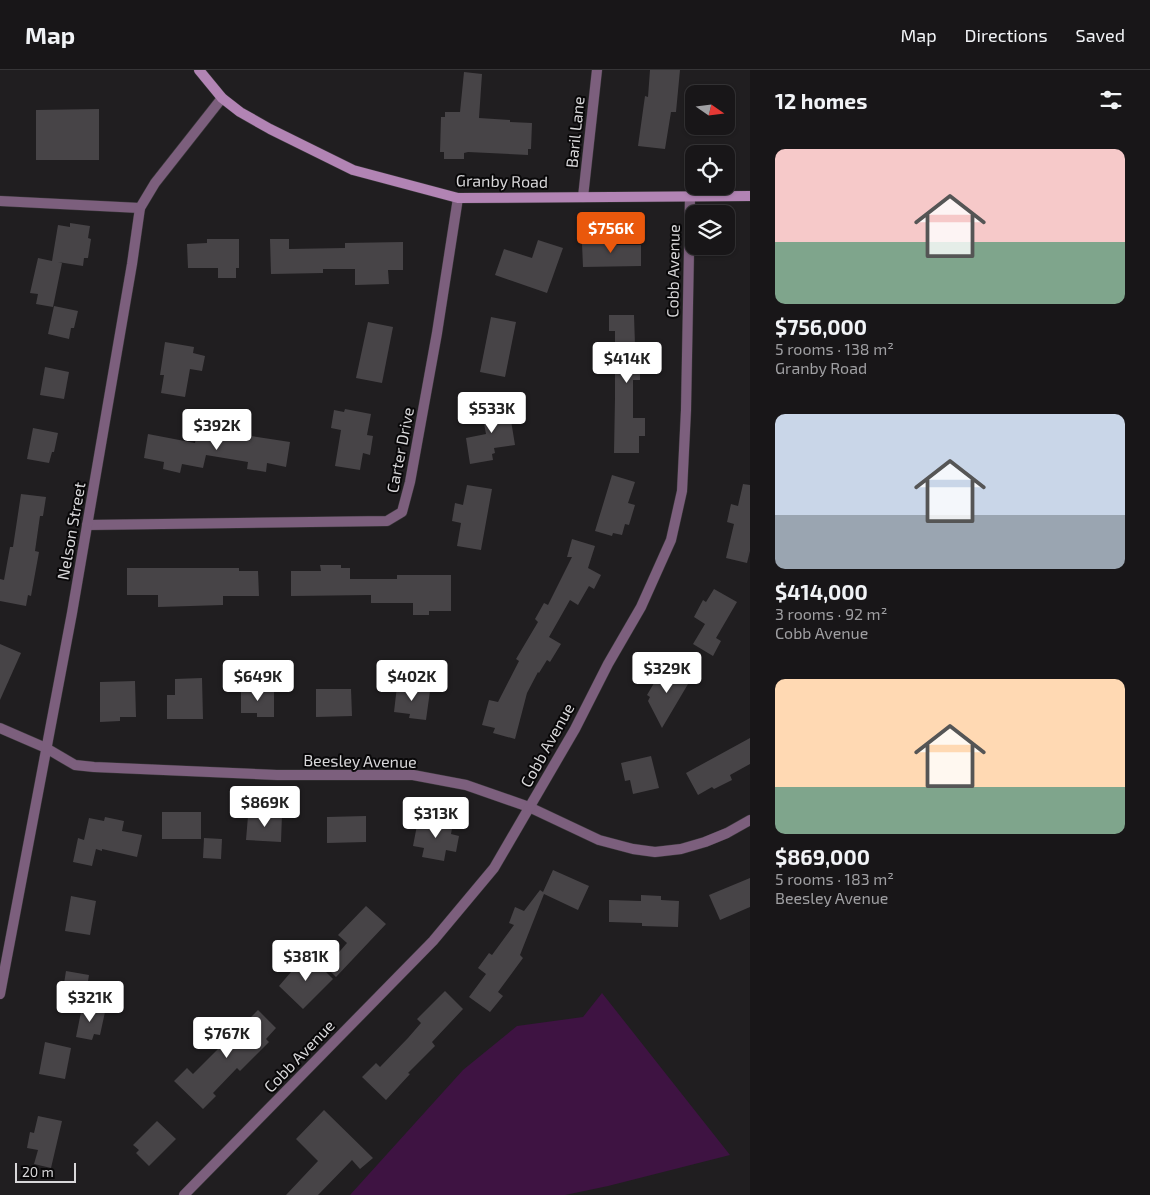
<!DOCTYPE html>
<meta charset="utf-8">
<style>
:root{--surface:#181618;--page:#252325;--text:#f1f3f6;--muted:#9f9fa2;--line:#363537;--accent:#ea580c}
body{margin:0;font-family:"Exo 2",sans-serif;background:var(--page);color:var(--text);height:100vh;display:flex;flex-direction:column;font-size:19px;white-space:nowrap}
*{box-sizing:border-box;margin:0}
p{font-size:16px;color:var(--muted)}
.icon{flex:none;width:28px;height:28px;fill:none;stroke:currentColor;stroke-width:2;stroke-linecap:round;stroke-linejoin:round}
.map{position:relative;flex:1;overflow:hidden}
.sheet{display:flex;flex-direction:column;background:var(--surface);width:400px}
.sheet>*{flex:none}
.needle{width:32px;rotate:104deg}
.controls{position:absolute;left:685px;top:15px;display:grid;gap:10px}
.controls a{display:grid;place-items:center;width:50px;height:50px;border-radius:10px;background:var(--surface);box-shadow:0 1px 4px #0004,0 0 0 1px var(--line);font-size:25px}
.scale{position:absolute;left:15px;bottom:12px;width:61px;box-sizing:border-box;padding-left:5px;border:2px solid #d9d8da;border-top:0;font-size:14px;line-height:18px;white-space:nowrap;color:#d9d8da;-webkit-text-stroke:4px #090809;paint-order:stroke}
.price{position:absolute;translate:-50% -42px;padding:0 11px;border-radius:5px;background:#fff;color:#222;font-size:16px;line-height:32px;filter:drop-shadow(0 1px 2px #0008)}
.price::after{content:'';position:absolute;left:50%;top:30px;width:15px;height:11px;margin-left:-8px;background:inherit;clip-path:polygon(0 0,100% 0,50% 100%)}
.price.active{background:var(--accent);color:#fff}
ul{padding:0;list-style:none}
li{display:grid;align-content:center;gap:10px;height:265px;padding:0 25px}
li span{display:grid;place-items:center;height:155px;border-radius:10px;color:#555}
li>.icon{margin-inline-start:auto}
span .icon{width:90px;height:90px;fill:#fffc;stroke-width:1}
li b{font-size:21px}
h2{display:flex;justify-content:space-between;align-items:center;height:60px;padding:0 25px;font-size:21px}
header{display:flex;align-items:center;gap:30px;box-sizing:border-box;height:70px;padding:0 25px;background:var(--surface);border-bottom:1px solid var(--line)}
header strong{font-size:24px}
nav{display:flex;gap:28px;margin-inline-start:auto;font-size:18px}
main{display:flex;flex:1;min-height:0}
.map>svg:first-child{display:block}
</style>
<header>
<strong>Map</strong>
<nav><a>Map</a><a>Directions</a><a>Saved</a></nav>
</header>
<main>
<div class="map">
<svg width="750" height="1125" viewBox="0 0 750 1125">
<rect width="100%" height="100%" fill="#201e20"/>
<!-- green -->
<polygon fill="#3e1342" points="602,923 730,1085 608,1116 565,1125 350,1125 463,1000 517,956 583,947"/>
<!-- building -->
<g fill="#474447">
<polygon points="650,0 680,0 676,42 671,42 665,79 638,76 645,26 648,27"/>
<polygon points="464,2 482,4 479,48 510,50 510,52 532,53 531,79 528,79 528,85 468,82 464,83 464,89 444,89 444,82 440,82 441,47 445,47 445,42 460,42"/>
<polygon points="99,39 99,90 36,90 36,40"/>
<polygon points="70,153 90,156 88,168 91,169 88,188 84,188 83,196 58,192 62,193 53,237 36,234 38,224 30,223 38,188 52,191 58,155 70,157"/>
<polygon points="600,167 617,167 617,175 641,175 641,196 583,197 582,173 600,173"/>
<polygon points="207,169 239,169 239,198 236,198 236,208 218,208 218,198 188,198 187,174 207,173"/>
<polygon points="270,169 289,169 289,179 345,178 345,173 403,172 403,200 388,200 389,214 355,215 355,199 323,199 323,203 271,204"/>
<polygon points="538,170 563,178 547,223 495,205 504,179 532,188"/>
<polygon points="54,236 78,241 74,258 71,258 69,269 48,264"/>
<polygon points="609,245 634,245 635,275 646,275 646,292 640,292 640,310 633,310 633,348 645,348 645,366 639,366 639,383 614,383 615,328 615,261 609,261"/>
<polygon points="491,247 516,252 505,307 480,302"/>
<polygon points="368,252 393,257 382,313 356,308"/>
<polygon points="165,272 194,277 193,283 205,286 202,301 190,299 185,327 161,323 164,305 160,305"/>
<polygon points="45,297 69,302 64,329 40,325"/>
<polygon points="508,332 515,375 494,378 495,383 492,384 493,390 470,394 466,368 486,364 481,337"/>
<polygon points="345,339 371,344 367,365 373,366 370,385 363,383 360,400 335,396 341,360 331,358 334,340 344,342"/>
<polygon points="33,358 58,363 54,382 52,382 49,393 27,389"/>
<polygon points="197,362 230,368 231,363 290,372 286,397 267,393 266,402 247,399 248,392 206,385 203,398 182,394 180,403 163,399 164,392 144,388 148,364 195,373"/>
<polygon points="612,405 635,412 628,433 635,435 629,455 625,454 622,465 613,463 612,466 595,461"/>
<polygon points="743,414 750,415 750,481 747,493 726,488 734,454 727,452 731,434 738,436"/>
<polygon points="467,415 492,419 481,480 457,476 461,453 452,451 455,433 463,435"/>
<polygon points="21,424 46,427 43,446 40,446 35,481 39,482 31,526 28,525 26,536 0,531 0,509 4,510 10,477 13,477"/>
<polygon points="572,469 595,476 588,498 601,505 594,519 589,516 578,535 570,530 549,567 561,574 550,592 547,590 539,603 538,602 527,623 515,669 493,663 495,658 482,655 489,630 498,632 519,591 516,589 538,552 535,549 544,533 548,535 572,487 567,487"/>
<polygon points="320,495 341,495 341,498 350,498 350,509 397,509 397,505 451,505 451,541 429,541 429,545 413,545 413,533 371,533 371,525 291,526 291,501 321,501"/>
<polygon points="127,498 239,498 239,501 258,501 259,526 223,526 223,535 158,537 158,525 127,525"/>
<polygon points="714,519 737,532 716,568 721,571 713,586 693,574 705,554 694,547 703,530 706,532"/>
<polygon points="0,574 21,583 0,630"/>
<polygon points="668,596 691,609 662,658 648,631 650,627 647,625 657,608 659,610"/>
<polygon points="202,608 203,649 167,649 167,625 175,625 175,609"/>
<polygon points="135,611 136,647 120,647 120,651 100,652 100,612"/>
<polygon points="397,616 430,621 426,650 409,648 410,644 394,642"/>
<polygon points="241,618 274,618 274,647 257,647 257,643 241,643"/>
<polygon points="316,619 351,619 352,646 316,647"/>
<polygon points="750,668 750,694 730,705 732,710 714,719 712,717 698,725 686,703"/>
<polygon points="651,686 659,718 633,724 630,710 625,711 621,693"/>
<rect x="162" y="742" width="39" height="27"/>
<polygon points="263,744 282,744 281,772 246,770 248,746 263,747"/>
<polygon points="366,746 366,772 327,773 327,747"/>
<polygon points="105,747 124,751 122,761 142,765 137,787 102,779 102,781 96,779 92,796 73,792 78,768 84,770 89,748 104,751"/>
<polygon points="434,749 453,753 451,764 459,766 456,782 446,780 444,791 422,787 424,778 413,776 418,750 433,753"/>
<polygon points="204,768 222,769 221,789 203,788"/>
<polygon points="553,800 589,816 578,840 544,824 520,885 523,888 498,922 503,926 490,942 469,927 486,904 478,898 489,883 492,885 514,855 509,853 515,837 524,841 540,820 543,822"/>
<polygon points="750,808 750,837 720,850 709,825"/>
<polygon points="641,825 661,826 661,830 679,831 678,857 642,856 642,853 609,852 609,830 641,831"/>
<polygon points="71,826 96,831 90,865 65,861"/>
<polygon points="366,836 386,854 336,907 326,897 347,873 338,865"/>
<polygon points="306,887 311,892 314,890 333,909 303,939 279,916 303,888 304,889"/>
<polygon points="66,901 89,905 84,936 61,932"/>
<polygon points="445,921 463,939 432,972 435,976 408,1003 410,1004 386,1030 362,1007 376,993 380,997 408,968 421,953 417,949"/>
<polygon points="82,937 105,942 100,965 94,964 92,970 76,967"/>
<polygon points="258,940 276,958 266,969 269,972 240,1001 237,998 213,1023 216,1026 203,1039 174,1011 187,998 193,1004 220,977 217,973 231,959 235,963"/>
<polygon points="45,972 71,978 65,1009 39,1004"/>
<polygon points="324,1040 373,1088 360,1099 352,1090 318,1125 286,1125 318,1091 296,1069"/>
<polygon points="38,1046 62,1051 51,1098 34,1094 38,1080 27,1078 30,1062 34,1063"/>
<polygon points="157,1051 176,1069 149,1096 136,1083 139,1080 133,1075"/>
</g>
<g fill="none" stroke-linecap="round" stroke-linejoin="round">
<defs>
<g id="minor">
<polyline points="583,127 597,0"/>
<polyline points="0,131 140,138"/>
<polyline points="87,455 387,451 402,442 410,412 437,263 458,128"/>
<polyline points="0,658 46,678 75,695 94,697 277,705 413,705 466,715 529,737 599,770 633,779 655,782 681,779 705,772 727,763 750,750"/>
<polyline points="0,924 72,543 132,194 140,138 155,113 222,28"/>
<polyline points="184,1125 433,871 494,798 575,659 608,594 641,537 671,470 682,421 686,340 690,127"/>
</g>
<polyline id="secondary" points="199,0 222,28 240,42 270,59 353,100 458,128 750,126"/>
</defs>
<!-- minor casing -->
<use href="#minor" stroke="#3a383a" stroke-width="11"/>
<!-- secondary casing -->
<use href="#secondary" stroke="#3a383a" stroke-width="11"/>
<!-- minor -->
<use href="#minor" stroke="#7c5f7d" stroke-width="10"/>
<!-- secondary -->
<use href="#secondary" stroke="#b284b4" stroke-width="10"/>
</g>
<g text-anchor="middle" stroke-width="4" stroke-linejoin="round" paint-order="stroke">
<!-- street labels -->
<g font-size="16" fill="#d9d8da" stroke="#090809">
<text transform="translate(575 62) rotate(-84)" y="6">Baril Lane</text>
<text transform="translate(502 111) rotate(1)" y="6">Granby Road</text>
<text transform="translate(673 201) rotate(-89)" y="6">Cobb Avenue</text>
<text transform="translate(400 380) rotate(-79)" y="6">Carter Drive</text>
<text transform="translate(71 461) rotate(-80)" y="6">Nelson Street</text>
<text transform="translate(547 675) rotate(-61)" y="6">Cobb Avenue</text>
<text transform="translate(360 691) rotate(1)" y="6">Beesley Avenue</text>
<text transform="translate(299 986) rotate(-46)" y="6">Cobb Avenue</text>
</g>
</g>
</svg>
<div class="controls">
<a><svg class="needle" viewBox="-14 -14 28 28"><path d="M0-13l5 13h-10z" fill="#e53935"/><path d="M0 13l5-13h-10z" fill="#9f9fa2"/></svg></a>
<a><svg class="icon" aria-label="locate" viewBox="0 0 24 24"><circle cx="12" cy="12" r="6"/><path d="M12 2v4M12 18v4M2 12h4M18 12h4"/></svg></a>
<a><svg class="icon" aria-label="layers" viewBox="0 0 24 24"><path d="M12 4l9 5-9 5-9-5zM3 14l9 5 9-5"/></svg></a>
</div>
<div class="scale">20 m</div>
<b class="price active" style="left:611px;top:184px">$756K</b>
<b class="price" style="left:627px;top:314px">$414K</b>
<b class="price" style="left:492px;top:364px">$533K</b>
<b class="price" style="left:217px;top:381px">$392K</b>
<b class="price" style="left:667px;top:624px">$329K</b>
<b class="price" style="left:258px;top:632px">$649K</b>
<b class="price" style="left:412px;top:632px">$402K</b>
<b class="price" style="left:265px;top:758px">$869K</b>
<b class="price" style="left:436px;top:769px">$313K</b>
<b class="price" style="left:306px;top:912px">$381K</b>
<b class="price" style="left:90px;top:953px">$321K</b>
<b class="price" style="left:227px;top:989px">$767K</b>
</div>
<section class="sheet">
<h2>12 homes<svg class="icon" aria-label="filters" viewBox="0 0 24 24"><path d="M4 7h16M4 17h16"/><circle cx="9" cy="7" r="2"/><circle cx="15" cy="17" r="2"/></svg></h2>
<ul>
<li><span style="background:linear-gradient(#f6c9c9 60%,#7fa58c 0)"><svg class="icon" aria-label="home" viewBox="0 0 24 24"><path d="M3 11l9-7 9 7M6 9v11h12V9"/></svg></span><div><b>$756,000</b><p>5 rooms · 138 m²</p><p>Granby Road</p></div></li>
<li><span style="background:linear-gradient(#c9d6e8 65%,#9aa5b1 0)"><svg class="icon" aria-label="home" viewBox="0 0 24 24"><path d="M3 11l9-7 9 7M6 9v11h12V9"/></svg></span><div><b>$414,000</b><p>3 rooms · 92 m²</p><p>Cobb Avenue</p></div></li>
<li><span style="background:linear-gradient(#ffd9b3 70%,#7fa58c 0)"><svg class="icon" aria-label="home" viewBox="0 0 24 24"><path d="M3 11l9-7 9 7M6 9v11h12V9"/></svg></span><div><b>$869,000</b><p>5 rooms · 183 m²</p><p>Beesley Avenue</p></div></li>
</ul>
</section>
</main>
